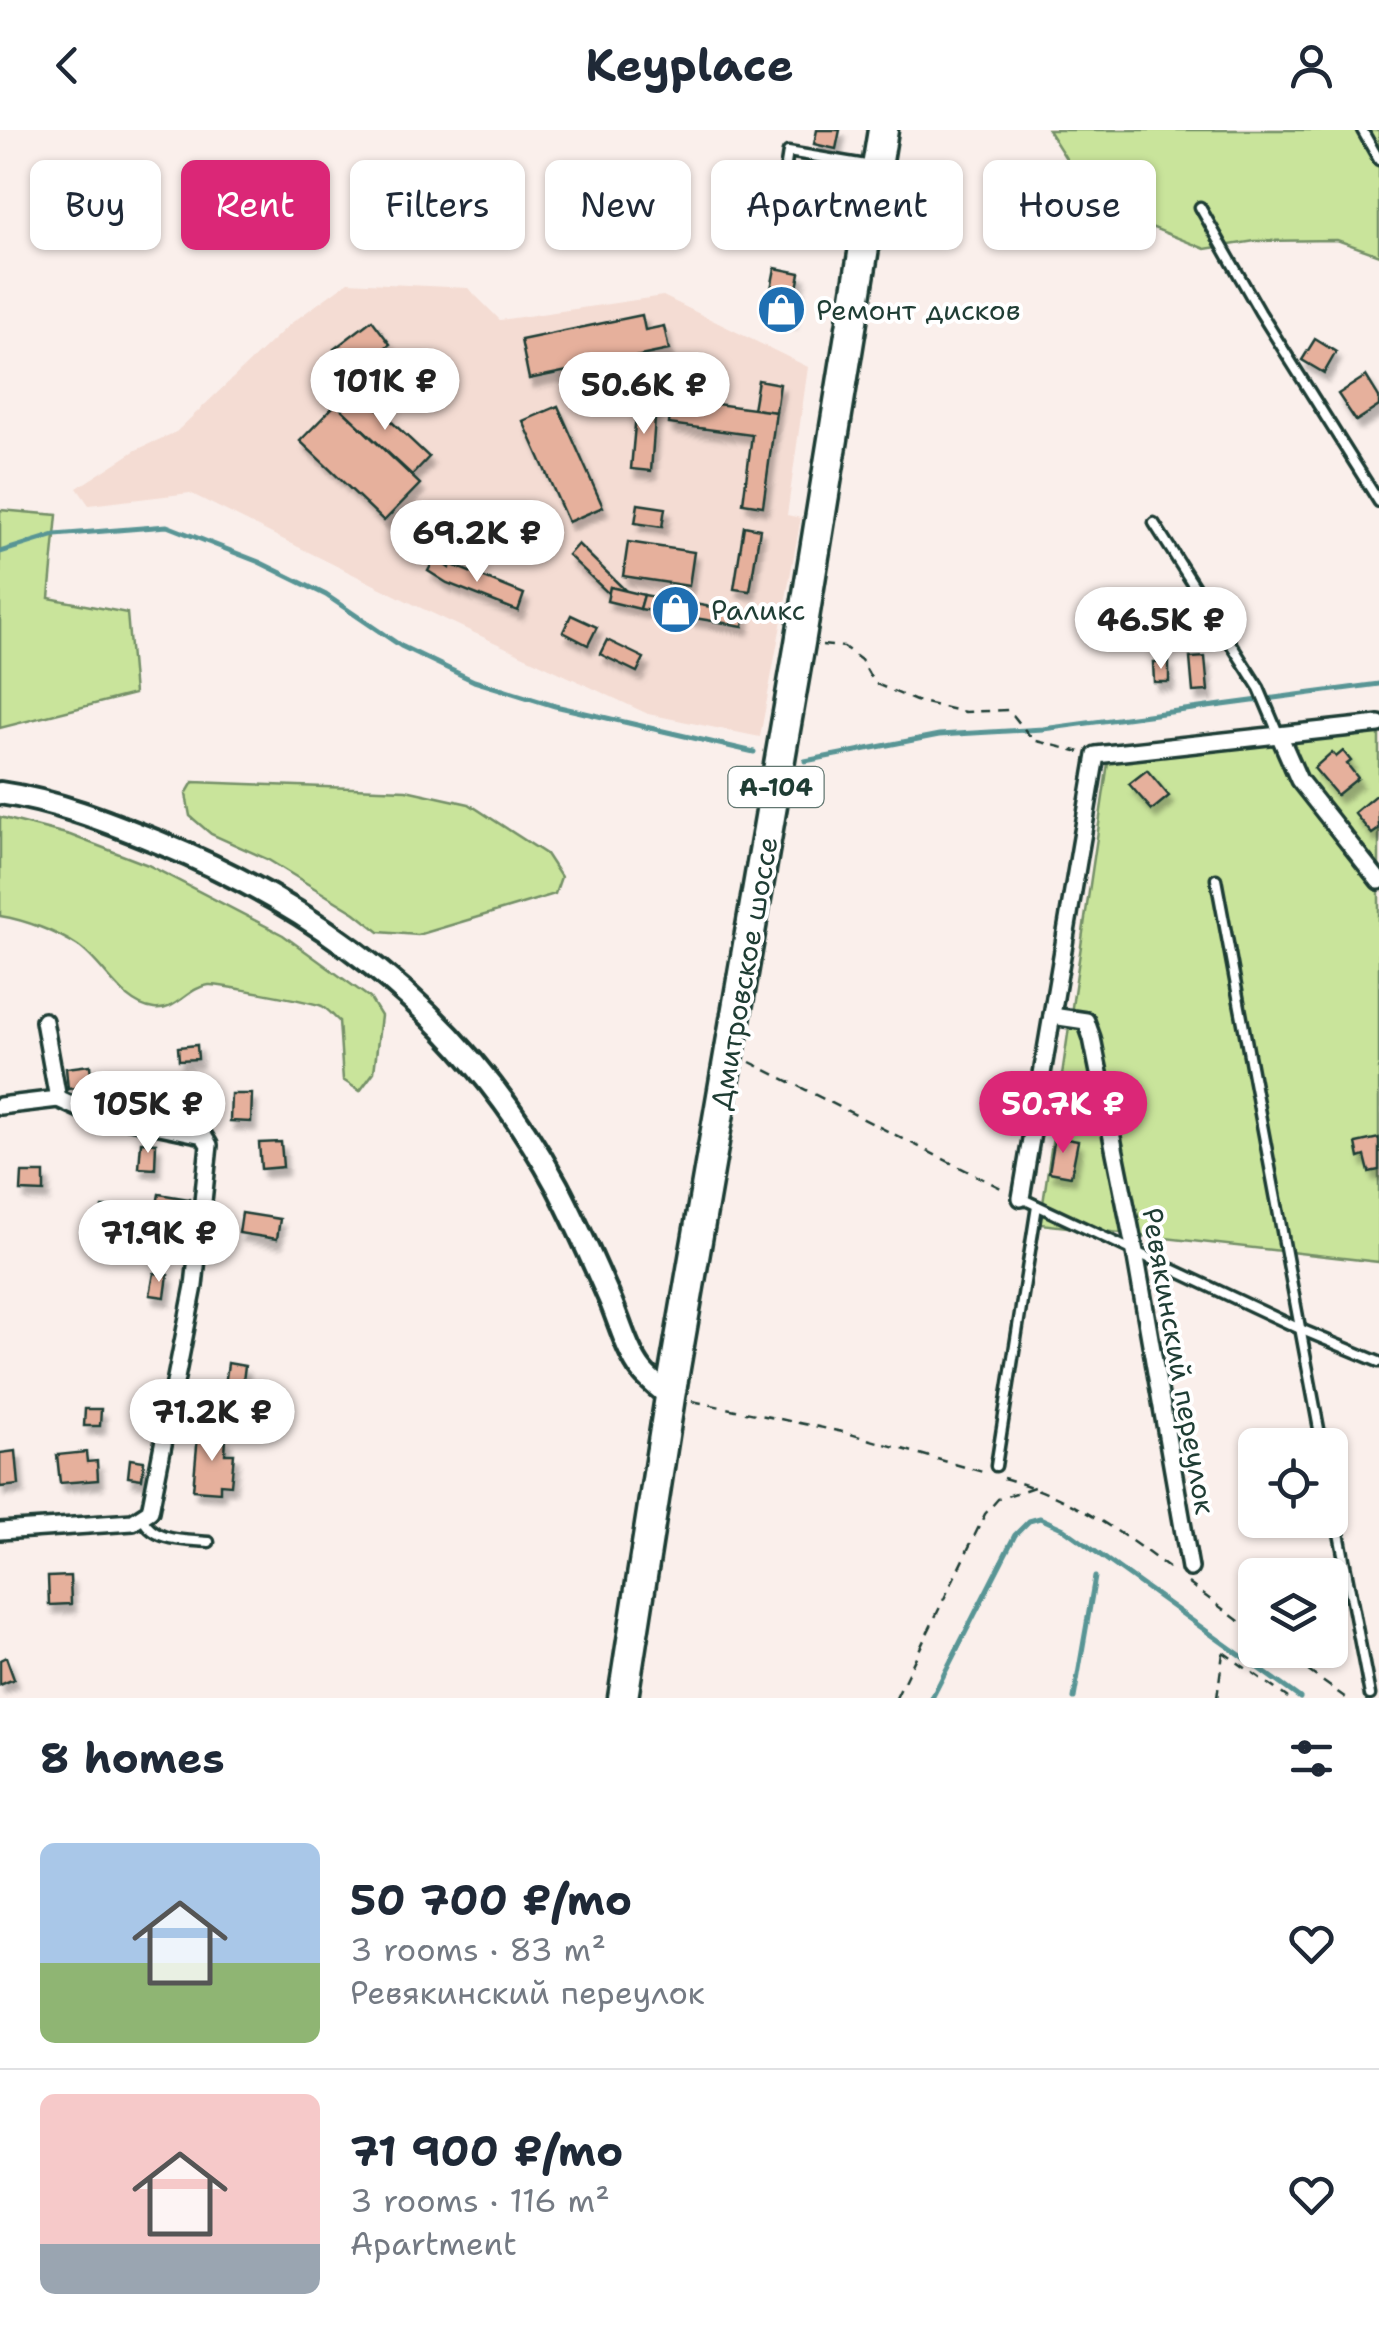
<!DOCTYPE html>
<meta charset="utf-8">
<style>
:root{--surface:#fff;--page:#f2f2f3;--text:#1f2937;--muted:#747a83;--line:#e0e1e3;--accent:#db2777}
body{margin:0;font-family:"Shantell Sans",sans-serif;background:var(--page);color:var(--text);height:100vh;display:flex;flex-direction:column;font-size:38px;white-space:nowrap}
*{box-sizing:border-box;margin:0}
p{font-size:32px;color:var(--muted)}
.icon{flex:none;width:55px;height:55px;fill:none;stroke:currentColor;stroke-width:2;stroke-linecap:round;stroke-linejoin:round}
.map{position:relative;height:1568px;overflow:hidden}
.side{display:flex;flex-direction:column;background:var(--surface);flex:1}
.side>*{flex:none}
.top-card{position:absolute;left:30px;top:30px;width:1320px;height:90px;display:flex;gap:20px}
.buttons{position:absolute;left:1238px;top:1298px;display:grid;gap:20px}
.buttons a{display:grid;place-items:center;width:110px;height:110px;border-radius:15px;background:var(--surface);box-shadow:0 2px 8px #0004;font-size:50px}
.price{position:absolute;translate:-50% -85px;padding:0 22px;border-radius:35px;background:#fff;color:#222;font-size:32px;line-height:65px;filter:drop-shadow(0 2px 5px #0008)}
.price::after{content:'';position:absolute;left:50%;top:60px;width:30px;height:22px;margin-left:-15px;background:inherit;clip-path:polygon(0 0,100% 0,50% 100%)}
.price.selected{background:var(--accent);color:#fff}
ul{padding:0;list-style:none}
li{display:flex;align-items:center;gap:30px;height:250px;padding:0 40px}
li+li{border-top:2px solid var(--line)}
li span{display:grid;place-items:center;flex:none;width:280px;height:200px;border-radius:15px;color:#555}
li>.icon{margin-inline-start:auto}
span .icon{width:120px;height:120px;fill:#fffc;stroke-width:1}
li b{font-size:42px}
h2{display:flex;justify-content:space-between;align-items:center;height:120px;padding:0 40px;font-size:42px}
.tag{padding:0 35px;border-radius:15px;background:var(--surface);box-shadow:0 2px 8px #0004;font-size:35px;line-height:90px}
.tag.selected{background:var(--accent);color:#fff}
header{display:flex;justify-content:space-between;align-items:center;height:130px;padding:0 40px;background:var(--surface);font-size:45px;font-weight:700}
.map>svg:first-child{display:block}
</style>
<header><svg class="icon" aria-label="back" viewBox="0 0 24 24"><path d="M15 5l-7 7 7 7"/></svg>Keyplace<svg class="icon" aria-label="person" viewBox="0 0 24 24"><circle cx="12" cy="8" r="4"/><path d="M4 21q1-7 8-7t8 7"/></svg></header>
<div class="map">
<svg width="1379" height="1568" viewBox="0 0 1379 1568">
<defs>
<filter id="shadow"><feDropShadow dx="4.5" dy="8" stdDeviation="2.5" flood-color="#0004"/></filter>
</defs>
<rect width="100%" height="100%" fill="#faefeb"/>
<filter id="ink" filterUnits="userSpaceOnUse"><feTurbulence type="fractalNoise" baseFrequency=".01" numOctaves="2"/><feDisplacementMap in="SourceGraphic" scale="20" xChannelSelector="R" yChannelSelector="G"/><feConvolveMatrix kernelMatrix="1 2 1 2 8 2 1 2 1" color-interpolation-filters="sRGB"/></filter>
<g filter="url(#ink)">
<!-- built -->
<polygon fill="#f4dcd3" points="348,152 468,158 500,190 663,166 808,237 787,385 801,388 760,607 648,584 419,477 190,363 89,375 77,358 136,320 176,302 290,194"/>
<!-- green -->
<g fill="#c9e49b" stroke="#749068" stroke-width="2.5">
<polygon points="1048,0 1379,0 1379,125 1337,110 1255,111 1205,119 1141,93 1077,46"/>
<polygon points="0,380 57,385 49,468 127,483 134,564 0,598"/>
<polygon points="1379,586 1379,1132 1040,1094 1109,626"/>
<polygon points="193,652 406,660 469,674 546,724 561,747 555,764 418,805 379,802 355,783 267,729 211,704 190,686 186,664"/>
<path d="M0 687 70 705 148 735 283 805 370 868 381 886 374 942 360 961 343 950 339 891C334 887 328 879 322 876 313 872 218 854 209 855 188 857 176 882 154 879 121 875 104 833 78 816 57 802 25 790 0 786Z"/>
</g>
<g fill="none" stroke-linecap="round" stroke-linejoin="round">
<!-- stream -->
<g stroke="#589595" stroke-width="5">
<polyline points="0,422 55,405 167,396 259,432 326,465 401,516 474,551 555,576 754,622"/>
<polyline points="805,631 939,605 1043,599 1379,554"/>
<polyline points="932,1568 1015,1405 1029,1391 1040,1388 1064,1399 1300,1568"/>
<polyline points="1074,1568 1095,1447"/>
</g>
</g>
<!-- building -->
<g fill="#e6b09c" stroke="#1f3d34" stroke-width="2.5" filter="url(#shadow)">
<polygon points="817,0 840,0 836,19 814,14"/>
<polygon points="752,51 769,53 765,82 716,76 718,55 739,57 738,65 751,66"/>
<polygon points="775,138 800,143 791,190 766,185"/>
<polygon points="642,185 645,200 664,196 669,220 529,249 521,210"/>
<polygon points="372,190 390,214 352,242 334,219"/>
<polygon points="1315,209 1336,222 1324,243 1302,230"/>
<polygon points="1366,246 1379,267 1379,276 1356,291 1338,264"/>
<polygon points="758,250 780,254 776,282 753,279"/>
<polygon points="359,261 429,327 412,345 342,280"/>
<polygon points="672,268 776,282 763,376 743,373 752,305 669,294"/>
<polygon points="637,273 656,275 651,341 631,339"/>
<polygon points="336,274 420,354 384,391 300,311"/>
<polygon points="558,276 603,377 568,392 523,291"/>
<polygon points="638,374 665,378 662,397 635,393"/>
<polygon points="744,396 760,399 750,461 734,459"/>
<polygon points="628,412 694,422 689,456 623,446"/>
<polygon points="578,414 626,461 610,457 609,464 568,425"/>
<polygon points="435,428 449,438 450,434 524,464 518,481 447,453 428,441"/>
<polygon points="610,457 644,465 640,479 607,471"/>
<polygon points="644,465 745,483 743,496 640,479"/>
<polygon points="571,485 597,497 588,515 563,502"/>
<polygon points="607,510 644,528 637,542 600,524"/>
<polygon points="1205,527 1208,561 1193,562 1190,528"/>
<polygon points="1153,532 1169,532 1169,552 1154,552"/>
<polygon points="1343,621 1351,631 1347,634 1358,648 1337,665 1314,638 1332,622 1336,627"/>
<polygon points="1147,640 1169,666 1152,680 1129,654"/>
<polygon points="1378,663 1379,699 1372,704 1354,683"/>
<polygon points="197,915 198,929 179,930 178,917"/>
<polygon points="90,935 92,956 68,959 66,938"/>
<polygon points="231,964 252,964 251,992 230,991"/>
<polygon points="1055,1007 1078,1011 1071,1046 1049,1042"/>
<polygon points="1379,1008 1379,1040 1369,1042 1365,1026 1359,1028 1356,1013"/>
<polygon points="141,1012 156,1013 155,1039 139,1038"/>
<polygon points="281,1012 283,1037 261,1039 259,1013"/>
<polygon points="22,1043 44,1043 44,1062 21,1061"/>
<polygon points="159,1064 189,1069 182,1106 152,1101"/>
<polygon points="102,1077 122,1078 120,1099 101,1098"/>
<polygon points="242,1083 280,1089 277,1109 239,1103"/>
<polygon points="154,1143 168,1145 165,1167 150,1165"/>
<polygon points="228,1233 245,1236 241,1266 224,1263"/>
<polygon points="85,1279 101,1279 100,1296 84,1296"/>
<polygon points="198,1305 226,1307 225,1324 234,1324 231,1355 220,1354 220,1362 193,1360"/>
<polygon points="16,1321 19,1355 0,1357 0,1323"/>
<polygon points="86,1322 87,1332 97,1331 98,1350 60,1353 57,1325"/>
<polygon points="130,1329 144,1331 142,1349 128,1347"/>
<polygon points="70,1446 71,1474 49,1475 48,1447"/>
<polygon points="6,1527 14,1549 0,1555 0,1530"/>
</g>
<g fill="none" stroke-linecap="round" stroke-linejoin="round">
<defs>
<g id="lane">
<polyline points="1362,0 1379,30"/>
<polyline points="1200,77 1260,182 1379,372"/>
<polyline points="859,113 776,98 788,22 872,36"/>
<polyline points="1154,393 1259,558 1278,603"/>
<polyline points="1216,749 1322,1315"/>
<polyline points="1021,1068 1300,1199 1379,1232"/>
<polyline points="996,1336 1037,1076"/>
<polyline points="1330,1356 1370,1565"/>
<path d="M142 1386C150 1412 186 1410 209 1412"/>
</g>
<g id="street">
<polyline points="1280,607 1299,650 1379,751"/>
<polyline points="1052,886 1086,891 1092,908 1135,1122 1190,1438"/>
<polyline points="0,976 58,969"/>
<polyline points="1021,1068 1096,625 1379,594"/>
<polyline points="0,1401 133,1392 150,1381 194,1156 209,1015 203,1005 82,980 58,969 44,891"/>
</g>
<path id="secondary" d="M0 663C56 671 106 691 158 712 330 782 468 891 557 1056 577 1094 594 1133 611 1172 620 1194 628 1223 642 1241 650 1251 661 1259 670 1267"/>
<polyline id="highway" points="623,1568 670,1267 800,513 883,0"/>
</defs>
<!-- lane casing -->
<use href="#lane" stroke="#1f3d34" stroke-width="15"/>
<!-- street casing -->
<use href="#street" stroke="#1f3d34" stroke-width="22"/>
<!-- secondary casing -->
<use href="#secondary" stroke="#1f3d34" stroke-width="28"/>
<!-- highway casing -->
<use href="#highway" stroke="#1f3d34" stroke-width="35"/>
<!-- path -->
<g stroke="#1f3d34" stroke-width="2.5" stroke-dasharray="10 8" stroke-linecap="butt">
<polyline points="822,515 844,517 861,530 874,553 916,571 965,582 1009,580 1033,610 1080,622"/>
<polyline points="750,932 1007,1061"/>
<polyline points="692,1271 843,1302 986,1343"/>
<path d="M1003 1348C1069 1366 1120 1401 1174 1442"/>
<polyline points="1188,1453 1255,1503"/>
<polyline points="1279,1520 1346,1568"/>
<polyline points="1223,1522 1288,1568"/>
<polyline points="896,1568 985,1384 998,1369 1034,1357"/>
<polyline points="1217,1568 1223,1523"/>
</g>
<!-- lane -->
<use href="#lane" stroke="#fff" stroke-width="8"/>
<!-- street -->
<use href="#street" stroke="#fff" stroke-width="15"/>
<!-- secondary -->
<use href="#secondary" stroke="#fff" stroke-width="20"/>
<!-- highway -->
<use href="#highway" stroke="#fff" stroke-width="28"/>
</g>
</g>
<!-- icons -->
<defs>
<symbol id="shop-disc" viewBox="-11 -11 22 22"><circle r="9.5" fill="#1f6fb2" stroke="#fff"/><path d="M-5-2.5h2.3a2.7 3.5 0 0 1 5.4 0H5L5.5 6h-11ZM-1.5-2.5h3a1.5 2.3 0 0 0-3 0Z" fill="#fff"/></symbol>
</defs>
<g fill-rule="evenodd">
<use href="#shop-disc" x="754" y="152" width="55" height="55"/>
<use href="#shop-disc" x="648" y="452" width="55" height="55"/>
</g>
<g text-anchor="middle" stroke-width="8" stroke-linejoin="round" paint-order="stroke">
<!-- shield labels -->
<rect fill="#fff" stroke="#627771" stroke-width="2.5" x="728.5" y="637" width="95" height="40" rx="8"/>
<g font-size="25" font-weight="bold" fill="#1f3d34">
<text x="776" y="666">А-104</text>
</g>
<!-- poi labels -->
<g font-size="28" fill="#1f3d34" stroke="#fff" text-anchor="start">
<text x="816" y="190">Ремонт дисков</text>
<text x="711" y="490">Раликс</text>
</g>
<!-- street labels -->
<g font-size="28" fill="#1f3d34" stroke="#fff">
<text transform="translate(744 843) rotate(-80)" y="10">Дмитровское шоссе</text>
<text transform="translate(1179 1231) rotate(80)" y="10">Ревякинский переулок</text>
</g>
</g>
</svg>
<div class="buttons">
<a><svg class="icon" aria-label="locate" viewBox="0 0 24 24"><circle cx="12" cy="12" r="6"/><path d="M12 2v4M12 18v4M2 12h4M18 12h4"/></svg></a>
<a><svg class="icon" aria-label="layers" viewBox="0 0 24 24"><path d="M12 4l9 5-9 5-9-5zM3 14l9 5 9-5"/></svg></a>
</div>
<b class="price" style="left:385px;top:303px">101K ₽</b>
<b class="price" style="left:644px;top:307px">50.6K ₽</b>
<b class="price" style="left:477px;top:455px">69.2K ₽</b>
<b class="price" style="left:1161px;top:542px">46.5K ₽</b>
<b class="price" style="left:148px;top:1026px">105K ₽</b>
<b class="price selected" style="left:1063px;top:1026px">50.7K ₽</b>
<b class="price" style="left:159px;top:1155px">71.9K ₽</b>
<b class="price" style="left:212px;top:1334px">71.2K ₽</b>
<div class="top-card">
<a class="tag">Buy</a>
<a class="tag selected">Rent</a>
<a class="tag">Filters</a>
<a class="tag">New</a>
<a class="tag">Apartment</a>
<a class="tag">House</a>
</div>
</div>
<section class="side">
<h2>8 homes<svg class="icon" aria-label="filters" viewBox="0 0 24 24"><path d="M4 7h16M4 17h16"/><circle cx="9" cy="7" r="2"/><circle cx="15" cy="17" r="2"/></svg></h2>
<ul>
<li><span style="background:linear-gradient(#a9c7e8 60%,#8fb573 0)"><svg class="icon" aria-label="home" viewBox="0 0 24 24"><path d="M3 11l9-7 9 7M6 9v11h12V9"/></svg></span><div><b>50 700 ₽/mo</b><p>3 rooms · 83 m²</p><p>Ревякинский переулок</p></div><svg class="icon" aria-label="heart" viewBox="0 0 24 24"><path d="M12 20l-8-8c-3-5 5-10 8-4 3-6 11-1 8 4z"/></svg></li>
<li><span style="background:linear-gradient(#f6c9c9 75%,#9aa5b1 0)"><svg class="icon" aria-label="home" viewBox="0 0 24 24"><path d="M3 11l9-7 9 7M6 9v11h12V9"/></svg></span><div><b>71 900 ₽/mo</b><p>3 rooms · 116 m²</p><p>Apartment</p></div><svg class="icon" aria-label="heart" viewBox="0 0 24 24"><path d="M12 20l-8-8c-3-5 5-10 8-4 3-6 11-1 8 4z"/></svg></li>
</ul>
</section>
